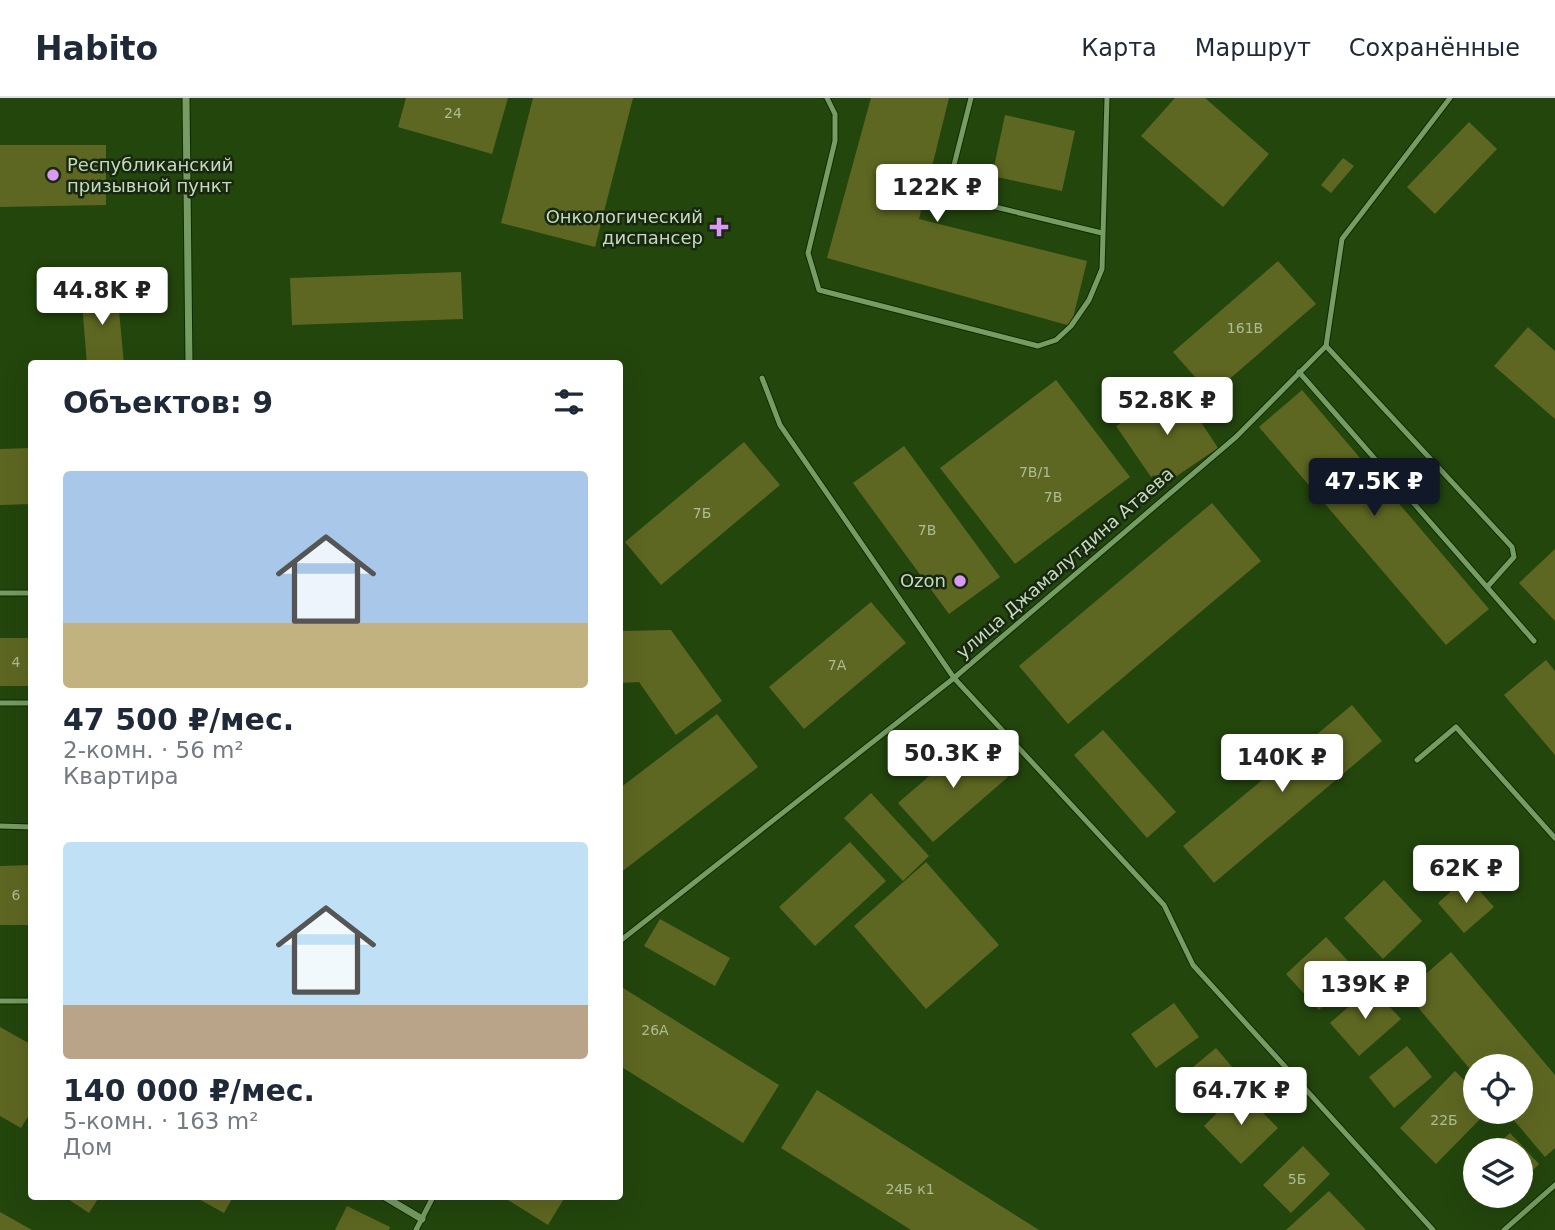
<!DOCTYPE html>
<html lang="ru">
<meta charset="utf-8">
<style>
:root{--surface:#fff;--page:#f2f2f3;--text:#1f2937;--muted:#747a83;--line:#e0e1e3;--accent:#111827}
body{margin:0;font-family:"DejaVu Sans",sans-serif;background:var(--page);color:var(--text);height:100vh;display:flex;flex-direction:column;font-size:26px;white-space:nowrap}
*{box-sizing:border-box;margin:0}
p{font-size:23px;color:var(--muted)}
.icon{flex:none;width:38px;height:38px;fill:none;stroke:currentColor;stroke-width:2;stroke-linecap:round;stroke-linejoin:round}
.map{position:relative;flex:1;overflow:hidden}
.side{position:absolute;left:28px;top:262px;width:595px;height:840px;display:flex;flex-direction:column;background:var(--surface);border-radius:7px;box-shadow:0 7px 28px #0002}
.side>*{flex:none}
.fabs{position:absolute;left:1463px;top:956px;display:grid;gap:14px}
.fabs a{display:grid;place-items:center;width:70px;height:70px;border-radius:50%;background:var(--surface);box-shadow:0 7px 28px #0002;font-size:35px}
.price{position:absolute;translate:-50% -60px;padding:0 16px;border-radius:7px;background:#fff;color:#222;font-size:23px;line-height:46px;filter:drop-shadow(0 2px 4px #0008)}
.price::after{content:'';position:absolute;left:50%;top:42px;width:21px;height:16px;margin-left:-10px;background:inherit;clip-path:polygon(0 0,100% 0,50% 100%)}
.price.selected{background:var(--accent);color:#fff}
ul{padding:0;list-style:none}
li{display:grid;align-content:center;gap:14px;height:371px;padding:0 35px}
li span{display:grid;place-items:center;height:217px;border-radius:7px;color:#555}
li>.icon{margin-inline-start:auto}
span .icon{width:126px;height:126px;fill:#fffc;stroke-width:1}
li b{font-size:30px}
h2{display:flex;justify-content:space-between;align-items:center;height:84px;padding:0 35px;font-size:30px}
header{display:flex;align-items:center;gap:42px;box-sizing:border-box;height:98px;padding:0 35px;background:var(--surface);border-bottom:2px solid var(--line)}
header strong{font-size:33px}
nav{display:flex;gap:38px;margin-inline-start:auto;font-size:24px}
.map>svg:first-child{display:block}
</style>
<header>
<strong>Habito</strong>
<nav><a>Карта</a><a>Маршрут</a><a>Сохранённые</a></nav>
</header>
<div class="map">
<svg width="1555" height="1132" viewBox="0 0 1555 1132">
<rect width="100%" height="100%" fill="#23460d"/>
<!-- building -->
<g fill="#5e6721">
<polygon points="406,0 508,0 492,56 398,29"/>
<polygon points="533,0 633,0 595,149 501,125"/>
<polygon points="871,0 949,0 919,121 1087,163 1071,228 827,160"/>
<polygon points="1175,0 1205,0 1269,56 1223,109 1141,38"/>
<polygon points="1005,17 1075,33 1062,93 992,78"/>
<polygon points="1469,24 1497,51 1435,116 1407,89"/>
<polygon points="0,47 106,47 106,107 0,109"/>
<polygon points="1343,60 1354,68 1331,95 1321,87"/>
<polygon points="1278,163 1316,206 1211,297 1173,254"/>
<polygon points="461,174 463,221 292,227 290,180"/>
<polygon points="117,191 124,266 87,266 81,194"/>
<polygon points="1528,229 1555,253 1555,321 1494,268"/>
<polygon points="1056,282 1130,379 1015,466 940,370"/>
<polygon points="1177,288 1218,350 1162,388 1154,377 1151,379 1116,328"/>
<polygon points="1302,292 1489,511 1446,547 1259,329"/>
<polygon points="744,344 780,387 661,487 625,444"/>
<polygon points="904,348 1000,479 949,516 853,385"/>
<polygon points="32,350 32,406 0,407 0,351"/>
<polygon points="1212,405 1261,463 1068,626 1019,568"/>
<polygon points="1555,451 1555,523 1519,485"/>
<polygon points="871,504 906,545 804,631 769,589"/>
<polygon points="671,532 722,603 676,637 639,584 620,585 620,533"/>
<rect x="0" y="540" width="32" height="48"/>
<polygon points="1546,562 1555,573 1555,657 1504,597"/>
<polygon points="1352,607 1382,643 1214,785 1183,748"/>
<polygon points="717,616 758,669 620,775 620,690"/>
<polygon points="1103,632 1176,714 1147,740 1074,657"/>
<polygon points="973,640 1008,679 933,744 898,705"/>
<polygon points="871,695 929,758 903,783 844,720"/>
<polygon points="850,744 886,783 815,848 779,809"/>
<polygon points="926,764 999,847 926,911 854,828"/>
<polygon points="32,767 32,827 0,827 0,768"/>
<polygon points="1467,779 1494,809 1464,835 1438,805"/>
<polygon points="1384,782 1422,823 1383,861 1344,820"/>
<polygon points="660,821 730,860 715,888 644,848"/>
<polygon points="1326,839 1359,875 1319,912 1286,876"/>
<polygon points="1451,854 1555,977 1555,1050 1545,1059 1506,1013 1521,1013 1521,968 1475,968 1475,977 1405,894"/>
<polygon points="1371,889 1401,921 1359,958 1330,925"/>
<polygon points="623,890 779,987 743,1045 620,968 620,896"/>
<polygon points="1174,905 1199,939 1156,970 1131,936"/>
<polygon points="0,929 32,947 32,1012 21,1030 0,1018"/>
<polygon points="1407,948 1432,979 1394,1010 1369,979"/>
<polygon points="1216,950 1239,977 1209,1001 1187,974"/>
<polygon points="1455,973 1475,993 1475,1013 1488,1013 1436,1066 1400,1030"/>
<polygon points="817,992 1039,1132 911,1132 781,1050"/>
<polygon points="1240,992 1278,1030 1241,1066 1204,1028"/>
<polygon points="1510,1035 1539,1066 1521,1084 1521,1052 1491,1052"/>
<polygon points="1303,1048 1330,1076 1291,1115 1263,1087"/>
<polygon points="1475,1067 1475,1086 1466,1075"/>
<polygon points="1329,1093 1366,1132 1286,1132"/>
<polygon points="1486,1097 1506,1097 1495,1107"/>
<polygon points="65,1099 99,1099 89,1115"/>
<polygon points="195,1099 233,1099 224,1115"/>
<polygon points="503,1099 565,1099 548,1127"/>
<polygon points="347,1108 390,1129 389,1132 335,1132"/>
<polygon points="0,1114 32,1132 0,1132"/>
</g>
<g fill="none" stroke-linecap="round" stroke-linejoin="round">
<defs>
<g id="service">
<polyline points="827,0 835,16 835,43 808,155 819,192 1038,248 1056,242 1071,228 1089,202 1102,171 1107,0"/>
<polyline points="971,0 953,71 956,85 964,95 987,107 1102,135"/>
<polyline points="1326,248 1512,449 1514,459 1488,488"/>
<polyline points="1299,274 1534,543"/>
<polyline points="762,280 780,327 954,580 1164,807 1193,867 1433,1132"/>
<polyline points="0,495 32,495"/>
<polyline points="0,605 32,605"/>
<polyline points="1417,662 1456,629 1555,740"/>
<polyline points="0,728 32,729"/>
<polyline points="620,843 954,580 1236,339 1326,248 1342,141 1450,0"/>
<polyline points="0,903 32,903"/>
<polyline points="416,1132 433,1099"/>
<polyline points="1504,1132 1555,1087"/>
</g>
<g id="minor">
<polyline points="186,0 189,266"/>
<polyline points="385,1099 422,1121"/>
</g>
</defs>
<!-- service casing -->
<use href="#service" stroke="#102a01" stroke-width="7"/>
<!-- minor casing -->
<use href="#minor" stroke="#102a01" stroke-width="9"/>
<!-- service -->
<use href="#service" stroke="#759c62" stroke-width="5"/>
<!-- minor -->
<use href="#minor" stroke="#759c62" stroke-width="7"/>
</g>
<!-- markers -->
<g fill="#db99f5" stroke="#182810" stroke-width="2.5">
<circle cx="53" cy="77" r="7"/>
<path d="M715.5 118.5h7v7h7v7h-7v7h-7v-7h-7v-7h7z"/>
<circle cx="960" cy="483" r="7"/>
</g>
<g text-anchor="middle" stroke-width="5" stroke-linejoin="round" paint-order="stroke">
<!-- number labels -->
<g font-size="14" fill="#abbd95">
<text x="453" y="20">24</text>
<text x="1245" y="235">161В</text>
<text x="1035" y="379">7В/1</text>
<text x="1053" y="404">7В</text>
<text x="702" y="420">7Б</text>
<text x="927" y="437">7В</text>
<text x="16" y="569">4</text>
<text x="837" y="572">7А</text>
<text x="16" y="802">6</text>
<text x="655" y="937">26А</text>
<text x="1444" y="1027">22Б</text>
<text x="1297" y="1086">5Б</text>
<text x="910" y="1096">24Б к1</text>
</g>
<!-- poi labels -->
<g font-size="18" fill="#c5dabc" stroke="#182810" text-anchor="end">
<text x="67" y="73" text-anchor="start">Республиканский<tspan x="67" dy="21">призывной пункт</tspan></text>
<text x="703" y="125">Онкологический<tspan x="703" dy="21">диспансер</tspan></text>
<text x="946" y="489">Ozon</text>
</g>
<!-- street labels -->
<g font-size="18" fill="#c5dabc" stroke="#182810">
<text transform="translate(1065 465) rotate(-41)" y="6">улица Джамалутдина Атаева</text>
</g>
</g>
</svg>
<div class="fabs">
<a><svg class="icon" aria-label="locate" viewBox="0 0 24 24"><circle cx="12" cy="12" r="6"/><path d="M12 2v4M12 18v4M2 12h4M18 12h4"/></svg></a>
<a><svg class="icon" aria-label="layers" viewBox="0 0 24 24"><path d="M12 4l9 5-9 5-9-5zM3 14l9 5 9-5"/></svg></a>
</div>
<b class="price" style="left:937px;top:126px">122K ₽</b>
<b class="price" style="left:102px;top:229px">44.8K ₽</b>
<b class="price" style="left:1167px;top:339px">52.8K ₽</b>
<b class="price selected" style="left:1374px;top:420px">47.5K ₽</b>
<b class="price" style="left:953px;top:692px">50.3K ₽</b>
<b class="price" style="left:1282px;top:696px">140K ₽</b>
<b class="price" style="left:1466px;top:807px">62K ₽</b>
<b class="price" style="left:1365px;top:923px">139K ₽</b>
<b class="price" style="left:1241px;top:1029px">64.7K ₽</b>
<section class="side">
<h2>Объектов: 9<svg class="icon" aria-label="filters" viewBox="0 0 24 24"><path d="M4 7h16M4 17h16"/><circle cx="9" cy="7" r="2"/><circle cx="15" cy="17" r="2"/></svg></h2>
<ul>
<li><span style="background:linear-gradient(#a9c7e8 70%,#c2b280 0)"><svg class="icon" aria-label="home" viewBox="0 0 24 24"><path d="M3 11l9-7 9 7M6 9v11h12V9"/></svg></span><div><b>47 500 ₽/мес.</b><p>2-комн. · 56 m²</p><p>Квартира</p></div></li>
<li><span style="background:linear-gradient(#bfe0f5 75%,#b9a48a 0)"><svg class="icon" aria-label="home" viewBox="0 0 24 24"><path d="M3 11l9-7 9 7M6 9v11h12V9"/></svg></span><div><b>140 000 ₽/мес.</b><p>5-комн. · 163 m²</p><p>Дом</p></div></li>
</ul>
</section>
</div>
